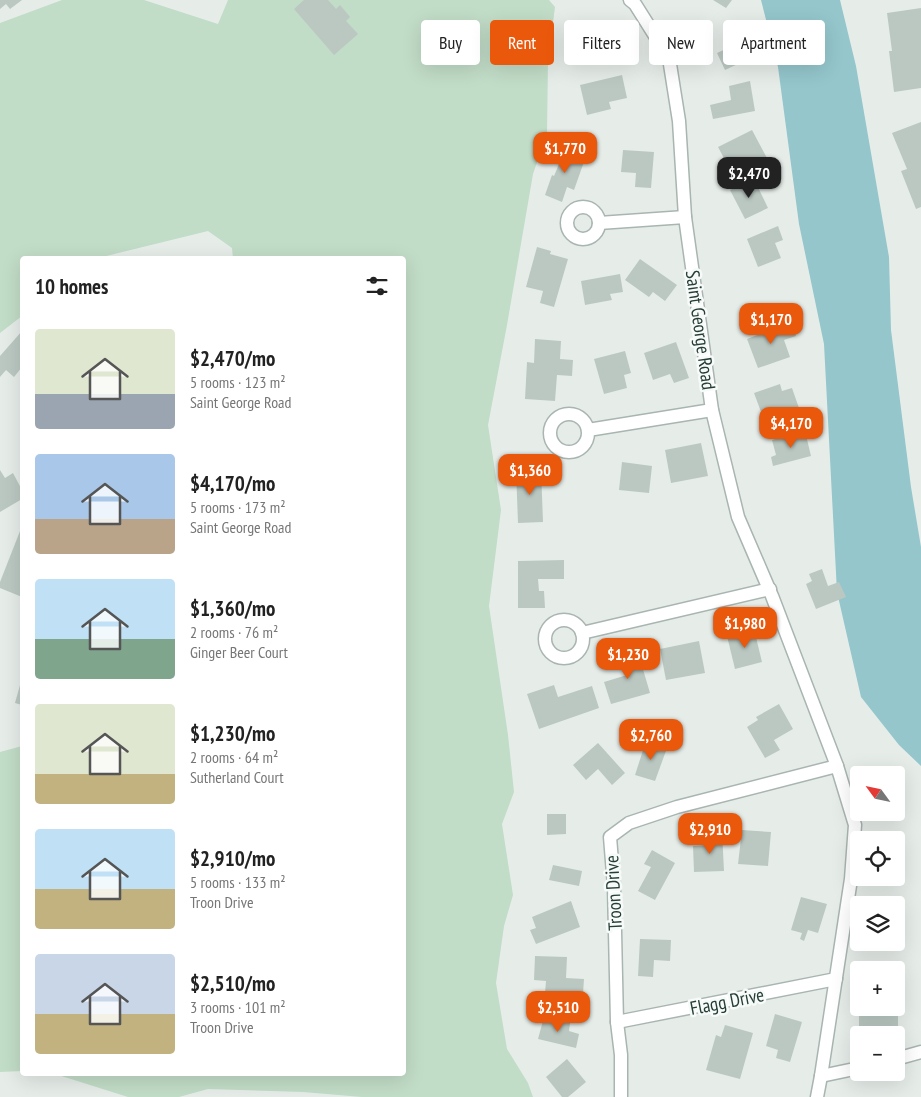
<!DOCTYPE html>
<meta charset="utf-8">
<style>
:root{--surface:#fff;--page:#f6f6f6;--text:#222;--muted:#767676;--accent:#ea580c}
body{margin:0;font-family:"PT Sans Narrow",sans-serif;background:var(--page);color:var(--text);height:100vh;display:flex;flex-direction:column;font-size:19px;white-space:nowrap}
*{box-sizing:border-box;margin:0}
p{font-size:16px;color:var(--muted)}
.icon{flex:none;width:28px;height:28px;fill:none;stroke:currentColor;stroke-width:2;stroke-linecap:round;stroke-linejoin:round}
.map{position:relative;flex:1;overflow:hidden}
.panel{position:absolute;left:20px;top:256px;width:386px;height:820px;display:flex;flex-direction:column;background:var(--surface);border-radius:5px;box-shadow:0 5px 20px #0002}
.panel>*{flex:none}
.hud{position:absolute;left:421px;top:20px;width:424px;height:45px;display:flex;gap:10px}
.needle{width:32px;rotate:303deg}
.fabs{position:absolute;left:850px;top:766px;display:grid;gap:10px}
.fabs a{display:grid;place-items:center;width:55px;height:55px;border-radius:5px;background:var(--surface);box-shadow:0 5px 20px #0002;font-size:25px}
.price{position:absolute;translate:-50% -42px;padding:0 11px;border-radius:10px;background:var(--accent);color:#fff;font-size:16px;line-height:32px;filter:drop-shadow(0 1px 2px #0008)}
.price::after{content:'';position:absolute;left:50%;top:30px;width:15px;height:11px;margin-left:-8px;background:inherit;clip-path:polygon(0 0,100% 0,50% 100%)}
.price.selected{background:#222;color:#fff}
ul{padding:0;list-style:none}
li{display:flex;align-items:center;gap:15px;height:125px;padding:0 15px}
li span{display:grid;place-items:center;flex:none;width:140px;height:100px;border-radius:5px;color:#555}
li>.icon{margin-inline-start:auto}
span .icon{width:60px;height:60px;fill:#fffc;stroke-width:1}
li b{font-size:21px}
h2{display:flex;justify-content:space-between;align-items:center;height:60px;padding:0 15px;font-size:21px}
.pill{padding:0 18px;border-radius:5px;background:var(--surface);box-shadow:0 5px 20px #0002;font-size:18px;line-height:45px}
.pill.selected{background:var(--accent);color:#fff}
.map>svg:first-child{display:block}
</style>
<div class="map">
<svg width="921" height="1097" viewBox="0 0 921 1097">
<rect width="100%" height="100%" fill="#e6ede9"/>
<!-- green -->
<g fill="#c1dcc7">
<polygon points="62,0 144,0 218,24 228,0 549,0 555,7 548,61 547,134 533,174 507,325 488,425 501,510 489,606 508,735 514,792 502,824 513,895 504,926 496,983 507,1049 528,1083 533,1097 362,1097 303,1092 208,1089 179,1097 128,1097 55,1074 404,1074 404,259 233,259 232,248 208,231 94,259 22,259 22,316 0,333 0,23"/>
<polygon points="22,746 22,1071 0,1072 0,752"/>
</g>
<!-- water -->
<polygon fill="#94c6cc" points="761,0 840,0 856,66 889,257 891,330 911,487 921,547 921,766 899,745 861,697 837,592 824,344 799,224 778,67"/>
<!-- building -->
<g fill="#bbc8c2">
<polygon points="0,0 22,0 10,9 6,4 0,9"/>
<polygon points="304,0 328,0 336,9 340,5 350,17 346,21 358,34 334,55 294,9"/>
<polygon points="713,0 732,0 726,8"/>
<polygon points="921,8 921,88 894,92 889,51 892,51 887,13"/>
<polygon points="745,21 750,34 746,35 755,56 725,70 717,53 732,46 725,30"/>
<polygon points="622,75 627,98 609,102 611,109 587,115 580,85"/>
<polygon points="750,81 755,111 713,119 710,105 731,100 729,86"/>
<polygon points="921,122 921,207 916,209 901,171 907,169 892,133"/>
<polygon points="752,130 767,158 733,175 718,147"/>
<polygon points="563,144 573,147 571,154 585,159 574,190 567,187 562,202 545,195 552,175 554,176 562,157 559,155"/>
<polygon points="623,150 654,152 651,188 635,187 636,173 621,172"/>
<polygon points="754,179 768,208 745,219 730,190"/>
<polygon points="778,226 783,240 775,243 781,258 758,267 747,239"/>
<polygon points="537,247 551,251 550,254 568,259 554,307 540,303 543,291 526,287"/>
<polygon points="640,259 677,285 665,301 653,292 649,297 625,280"/>
<polygon points="620,274 623,292 610,294 612,300 585,305 581,281"/>
<polygon points="791,322 796,336 784,340 790,357 758,368 747,339"/>
<polygon points="22,331 22,367 14,377 6,370 0,377 0,356"/>
<polygon points="535,339 561,341 560,359 573,360 572,376 557,375 555,401 525,399 527,362 534,363"/>
<polygon points="676,342 689,378 674,383 670,374 653,380 644,353"/>
<polygon points="625,351 631,373 624,375 627,388 604,394 594,359"/>
<polygon points="780,384 782,391 792,388 799,408 764,420 754,393"/>
<polygon points="805,431 811,456 773,466 771,457 776,455 772,440"/>
<polygon points="701,443 708,476 671,483 665,450"/>
<polygon points="622,462 652,466 649,493 619,490"/>
<polygon points="541,469 543,522 518,523 516,470"/>
<polygon points="0,470 5,478 13,473 22,490 22,499 0,512"/>
<polygon points="22,526 22,597 0,588 0,582"/>
<polygon points="564,560 564,579 538,579 539,591 544,591 545,608 518,608 518,561"/>
<polygon points="822,569 828,586 839,582 846,597 816,609 806,584 812,581 809,574"/>
<polygon points="754,629 762,662 735,669 727,636"/>
<polygon points="699,641 705,673 666,680 660,649"/>
<polygon points="637,649 650,693 611,704 604,682 627,675 620,654"/>
<polygon points="22,678 22,705 15,703"/>
<polygon points="554,685 558,697 592,686 599,708 539,729 527,694"/>
<polygon points="779,704 793,729 774,740 780,750 765,758 747,727 758,720 756,717"/>
<polygon points="646,741 667,748 655,781 635,775"/>
<polygon points="598,743 625,773 612,785 598,769 586,780 573,765"/>
<polygon points="547,814 566,814 566,834 547,835"/>
<polygon points="742,830 771,832 768,866 738,864"/>
<polygon points="722,831 724,871 694,872 693,846 713,845 712,832"/>
<polygon points="652,850 675,863 655,900 638,891 651,867 644,864"/>
<polygon points="553,865 582,871 579,886 549,880"/>
<polygon points="801,897 827,904 818,933 808,930 804,941 800,939 802,933 791,930"/>
<polygon points="571,901 580,927 536,944 530,930 536,928 532,917"/>
<polygon points="640,939 671,940 670,961 654,960 653,977 638,976"/>
<polygon points="535,956 567,957 566,978 584,979 583,994 545,993 546,981 534,980"/>
<polygon points="896,989 898,989 898,1027 859,1028 859,1014 872,1014 872,1008 896,1008"/>
<polygon points="775,1014 802,1022 790,1062 776,1058 778,1050 766,1046"/>
<polygon points="544,1017 570,1023 569,1031 579,1034 576,1048 538,1039"/>
<polygon points="725,1025 753,1033 740,1079 706,1070 716,1035 721,1037"/>
<polygon points="567,1059 586,1082 568,1097 562,1097 546,1077"/>
</g>
<g fill="none" stroke-linecap="round" stroke-linejoin="round">
<defs>
<g id="street">
<polyline points="630,0 635,4 669,58 679,121 685,217 712,410 738,517 772,596 837,766 855,825 851,879 821,1076 817,1097"/>
<circle cx="583" cy="223" r="16"/>
<polyline points="599,223 685,217"/>
<circle cx="569" cy="433" r="19"/>
<polyline points="588,430 712,410"/>
<circle cx="564" cy="639" r="19"/>
<polyline points="582,633 770,589"/>
<polyline points="617,1022 836,979"/>
<polyline points="896,1059 921,1052"/>
<polyline points="821,1076 859,1068"/>
<polyline points="621,1097 621,1055 617,1022 614,886 610,837 629,823 677,807 837,766"/>
</g>
</defs>
<!-- street casing -->
<use href="#street" stroke="#a9b5b0" stroke-width="15"/>
<!-- street -->
<use href="#street" stroke="#fff" stroke-width="12"/>
</g>
<g text-anchor="middle" stroke-width="5" stroke-linejoin="round" paint-order="stroke">
<!-- street labels -->
<g font-size="19" fill="#263d36" stroke="#f6faf8">
<text transform="translate(701 330) rotate(82)" y="7">Saint George Road</text>
<text transform="translate(613 893) rotate(-93)" y="7">Troon Drive</text>
<text transform="translate(727 1001) rotate(-11)" y="7">Flagg Drive</text>
</g>
</g>
</svg>
<div class="fabs">
<a><svg class="needle" viewBox="-14 -14 28 28"><path d="M0-13l5 13h-10z" fill="#e53935"/><path d="M0 13l5-13h-10z" fill="#767676"/></svg></a>
<a><svg class="icon" aria-label="locate" viewBox="0 0 24 24"><circle cx="12" cy="12" r="6"/><path d="M12 2v4M12 18v4M2 12h4M18 12h4"/></svg></a>
<a><svg class="icon" aria-label="layers" viewBox="0 0 24 24"><path d="M12 4l9 5-9 5-9-5zM3 14l9 5 9-5"/></svg></a>
<a>+</a>
<a>−</a>
</div>
<b class="price" style="left:565px;top:174px">$1,770</b>
<b class="price selected" style="left:749px;top:199px">$2,470</b>
<b class="price" style="left:771px;top:345px">$1,170</b>
<b class="price" style="left:791px;top:449px">$4,170</b>
<b class="price" style="left:530px;top:496px">$1,360</b>
<b class="price" style="left:745px;top:649px">$1,980</b>
<b class="price" style="left:628px;top:680px">$1,230</b>
<b class="price" style="left:651px;top:761px">$2,760</b>
<b class="price" style="left:710px;top:855px">$2,910</b>
<b class="price" style="left:558px;top:1033px">$2,510</b>
<div class="hud">
<a class="pill">Buy</a>
<a class="pill selected">Rent</a>
<a class="pill">Filters</a>
<a class="pill">New</a>
<a class="pill">Apartment</a>
</div>
<section class="panel">
<h2>10 homes<svg class="icon" aria-label="filters" viewBox="0 0 24 24"><path d="M4 7h16M4 17h16"/><circle cx="9" cy="7" r="2"/><circle cx="15" cy="17" r="2"/></svg></h2>
<ul>
<li><span style="background:linear-gradient(#dfe7d0 65%,#9aa5b1 0)"><svg class="icon" aria-label="home" viewBox="0 0 24 24"><path d="M3 11l9-7 9 7M6 9v11h12V9"/></svg></span><div><b>$2,470/mo</b><p>5 rooms · 123 m²</p><p>Saint George Road</p></div></li>
<li><span style="background:linear-gradient(#a9c7e8 65%,#b9a48a 0)"><svg class="icon" aria-label="home" viewBox="0 0 24 24"><path d="M3 11l9-7 9 7M6 9v11h12V9"/></svg></span><div><b>$4,170/mo</b><p>5 rooms · 173 m²</p><p>Saint George Road</p></div></li>
<li><span style="background:linear-gradient(#bfe0f5 60%,#7fa58c 0)"><svg class="icon" aria-label="home" viewBox="0 0 24 24"><path d="M3 11l9-7 9 7M6 9v11h12V9"/></svg></span><div><b>$1,360/mo</b><p>2 rooms · 76 m²</p><p>Ginger Beer Court</p></div></li>
<li><span style="background:linear-gradient(#dfe7d0 70%,#c2b280 0)"><svg class="icon" aria-label="home" viewBox="0 0 24 24"><path d="M3 11l9-7 9 7M6 9v11h12V9"/></svg></span><div><b>$1,230/mo</b><p>2 rooms · 64 m²</p><p>Sutherland Court</p></div></li>
<li><span style="background:linear-gradient(#bfe0f5 60%,#c2b280 0)"><svg class="icon" aria-label="home" viewBox="0 0 24 24"><path d="M3 11l9-7 9 7M6 9v11h12V9"/></svg></span><div><b>$2,910/mo</b><p>5 rooms · 133 m²</p><p>Troon Drive</p></div></li>
<li><span style="background:linear-gradient(#c9d6e8 60%,#c2b280 0)"><svg class="icon" aria-label="home" viewBox="0 0 24 24"><path d="M3 11l9-7 9 7M6 9v11h12V9"/></svg></span><div><b>$2,510/mo</b><p>3 rooms · 101 m²</p><p>Troon Drive</p></div></li>
</ul>
</section>
</div>
